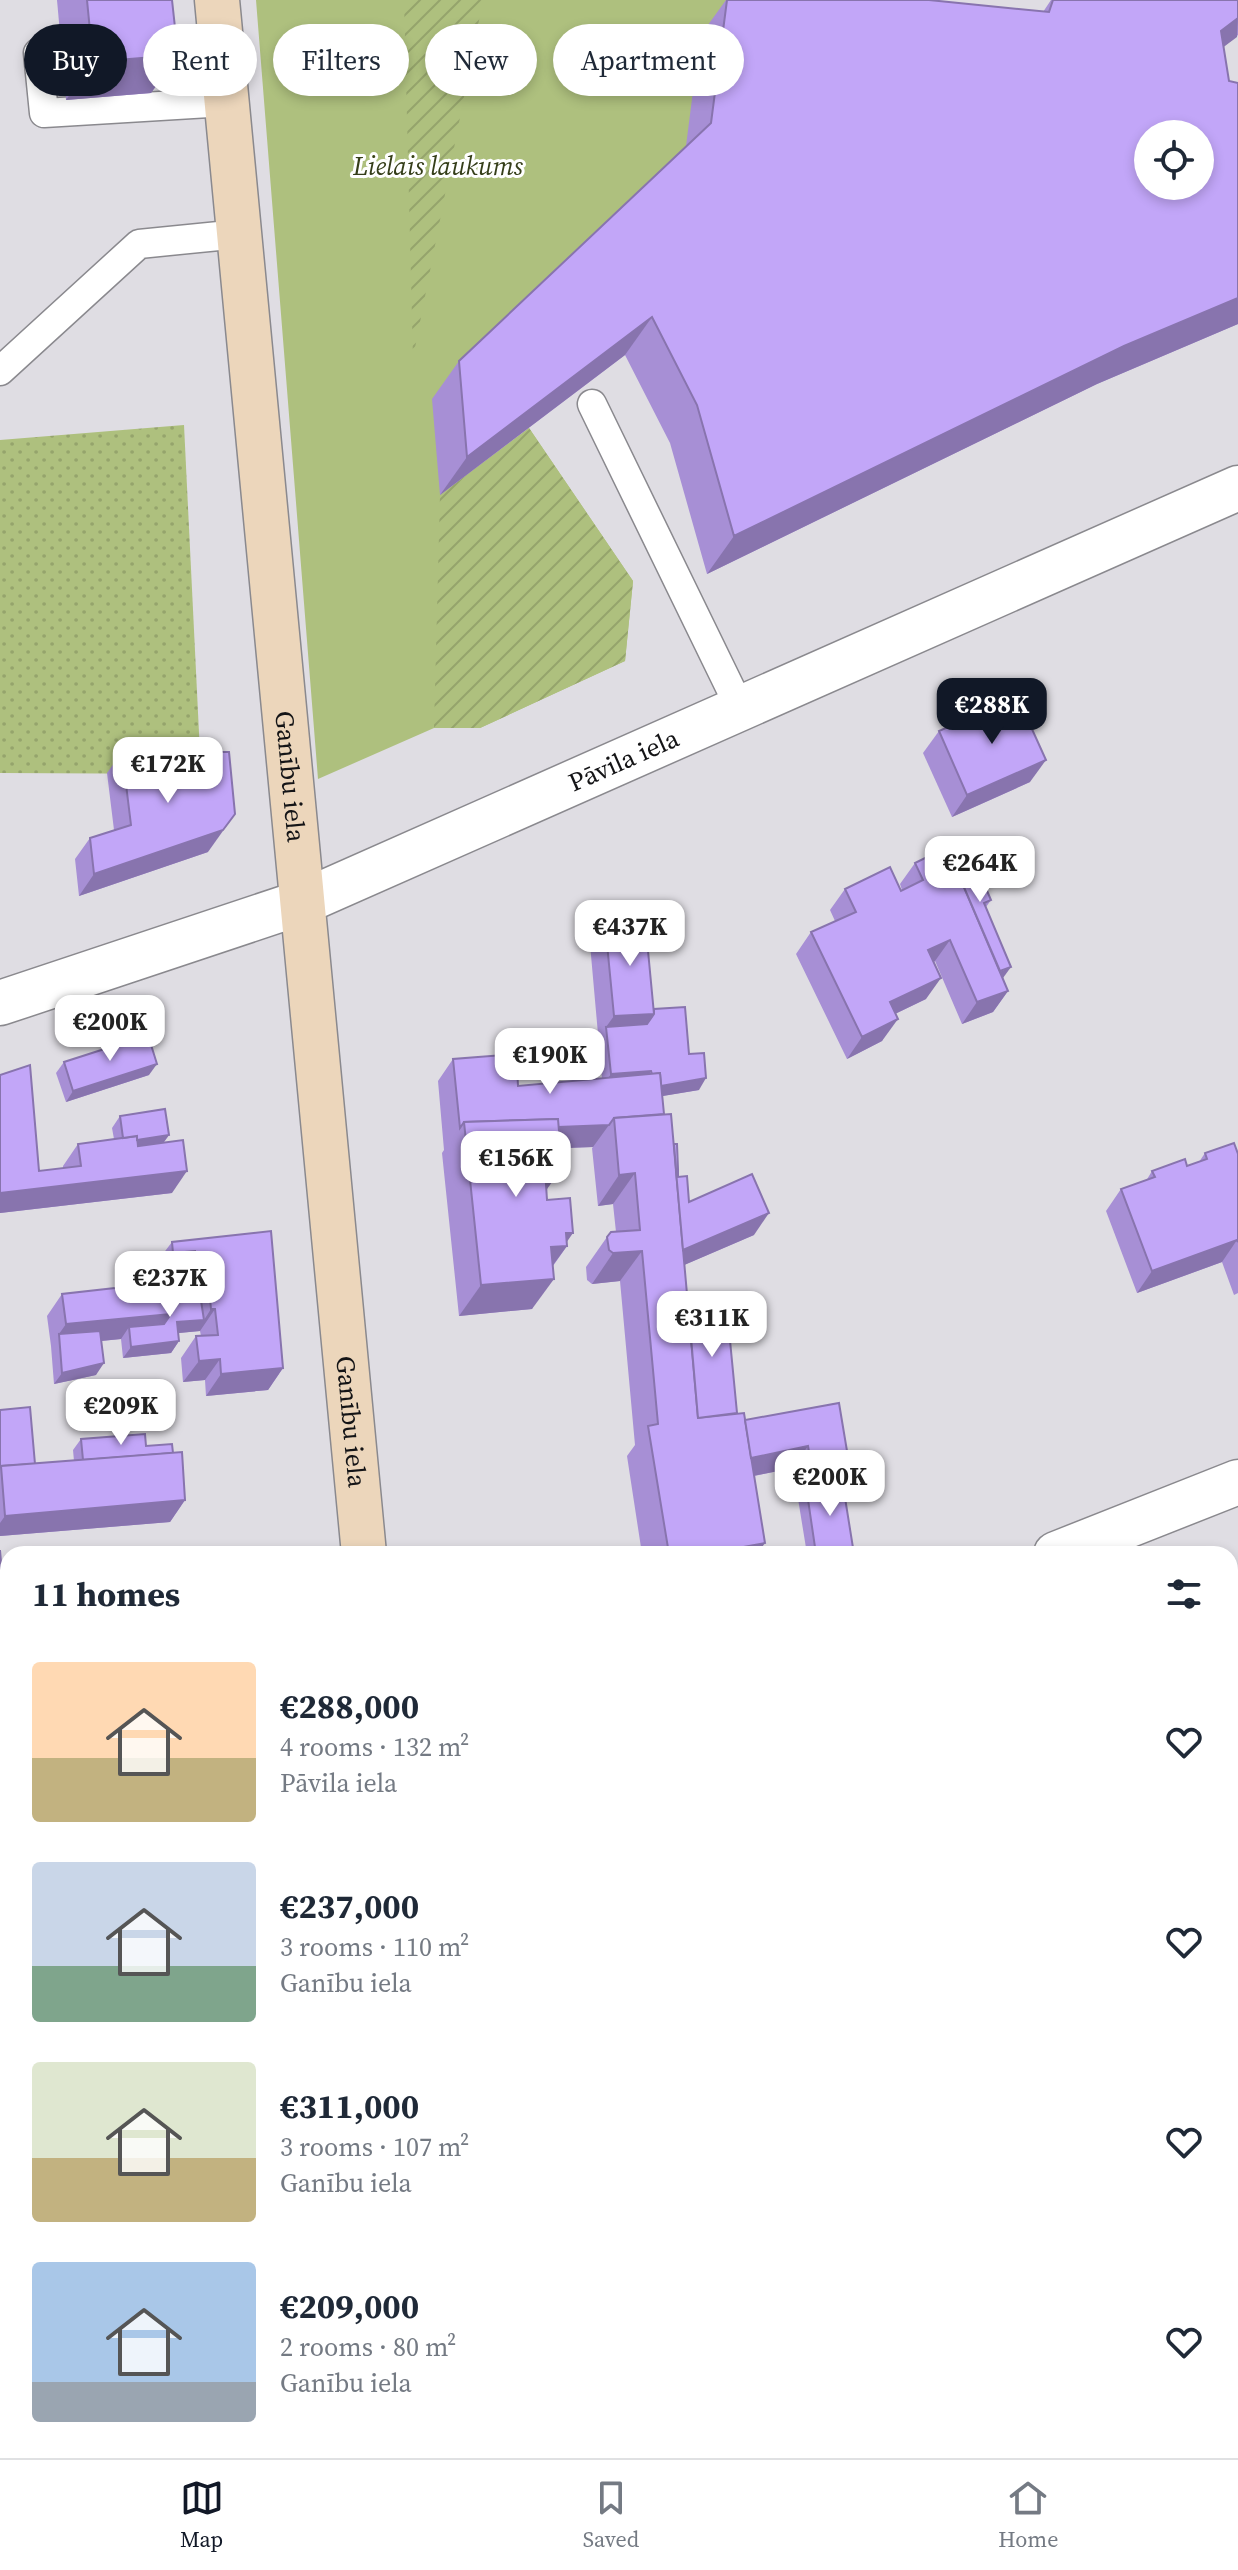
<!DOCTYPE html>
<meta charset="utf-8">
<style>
:root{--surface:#fff;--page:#f2f2f3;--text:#1f2937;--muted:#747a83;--line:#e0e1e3;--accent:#111827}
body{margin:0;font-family:"Source Serif 4",serif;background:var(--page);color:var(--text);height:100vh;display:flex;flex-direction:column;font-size:30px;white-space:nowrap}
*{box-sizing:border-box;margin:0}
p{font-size:26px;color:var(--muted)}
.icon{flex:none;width:44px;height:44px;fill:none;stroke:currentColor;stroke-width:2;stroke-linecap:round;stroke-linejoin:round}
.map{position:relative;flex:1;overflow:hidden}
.panel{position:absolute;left:0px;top:1546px;width:1238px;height:912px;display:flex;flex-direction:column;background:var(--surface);border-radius:24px 24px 0 0;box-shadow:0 4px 12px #0003}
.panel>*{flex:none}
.banner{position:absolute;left:24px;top:24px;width:800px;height:72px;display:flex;gap:16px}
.controls{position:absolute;left:1134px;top:120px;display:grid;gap:16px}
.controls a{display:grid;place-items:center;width:80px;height:80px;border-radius:50%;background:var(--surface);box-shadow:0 4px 12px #0003;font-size:40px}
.price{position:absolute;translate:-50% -68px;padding:0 18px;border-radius:16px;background:#fff;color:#222;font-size:26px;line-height:52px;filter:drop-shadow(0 2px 4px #0008)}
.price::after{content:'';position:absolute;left:50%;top:48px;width:24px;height:18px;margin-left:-12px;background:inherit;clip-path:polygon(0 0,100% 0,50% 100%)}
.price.current{background:var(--accent);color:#fff}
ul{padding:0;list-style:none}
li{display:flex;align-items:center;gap:24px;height:200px;padding:0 32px}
li span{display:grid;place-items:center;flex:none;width:224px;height:160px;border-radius:8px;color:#555}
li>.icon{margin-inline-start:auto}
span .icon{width:96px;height:96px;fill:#fffc;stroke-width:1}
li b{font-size:34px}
h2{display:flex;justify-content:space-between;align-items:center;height:96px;padding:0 32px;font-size:34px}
.chip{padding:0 28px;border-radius:36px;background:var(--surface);box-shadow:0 4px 12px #0003;font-size:28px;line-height:72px}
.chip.current{background:var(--accent);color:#fff}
.menu{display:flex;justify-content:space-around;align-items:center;height:112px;border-top:2px solid var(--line);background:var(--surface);font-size:22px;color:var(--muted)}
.menu a{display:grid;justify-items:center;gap:4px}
.menu .current{color:var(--accent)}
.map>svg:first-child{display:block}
</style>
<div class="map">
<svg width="1238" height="2458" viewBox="0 0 1238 2458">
<defs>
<pattern id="grass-dots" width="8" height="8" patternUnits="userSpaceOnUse" patternTransform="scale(2)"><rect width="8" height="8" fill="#aec07e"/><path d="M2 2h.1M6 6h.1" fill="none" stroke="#95a46c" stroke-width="1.8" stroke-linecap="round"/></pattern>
<pattern id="garden-furrows" width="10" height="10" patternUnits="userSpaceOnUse" patternTransform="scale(2)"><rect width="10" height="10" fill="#aec07e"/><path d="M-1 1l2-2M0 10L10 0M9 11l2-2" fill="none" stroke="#95a46c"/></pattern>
</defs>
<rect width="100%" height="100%" fill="#dfdde3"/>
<!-- grass -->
<polygon fill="url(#grass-dots)" points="184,425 201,774 0,773 0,440"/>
<!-- park -->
<polygon fill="#aec07e" points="256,0 787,0 684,161 441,494 529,428 633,581 625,661 480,728 434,728 318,779"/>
<!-- garden -->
<g fill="url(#garden-furrows)">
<polygon points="404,0 483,0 413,358"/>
<polygon points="529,428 633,581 625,661 480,728 434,728 440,495"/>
</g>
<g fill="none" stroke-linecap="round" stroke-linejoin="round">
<defs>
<g id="lane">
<polyline points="38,53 44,113 226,102"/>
<polyline points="0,371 139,244 239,234"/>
<polyline points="592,404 740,708"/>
</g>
<g id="street">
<path id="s1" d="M0 1003 303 902 1238 488"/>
<polyline points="1056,1554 1238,1482"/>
<polyline points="0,1758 8,1760"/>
<polyline points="1230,2019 1238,2018"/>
<polyline points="1179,2450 1180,2458"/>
</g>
<g id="secondary">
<path id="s2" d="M217 0 364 1554"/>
<polyline points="425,2450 425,2458"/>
</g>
</defs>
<!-- lane casing -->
<use href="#lane" stroke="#8a898e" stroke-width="31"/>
<!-- street casing -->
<use href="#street" stroke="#8a898e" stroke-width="47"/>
<!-- secondary casing -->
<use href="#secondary" stroke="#8a898e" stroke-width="47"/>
<!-- lane -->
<use href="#lane" stroke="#fff" stroke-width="28"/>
<!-- street -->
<use href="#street" stroke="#fff" stroke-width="44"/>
<!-- secondary -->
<use href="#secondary" stroke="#ecd6bb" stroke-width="44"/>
</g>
<!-- wall -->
<g fill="#a78fd5">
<polygon points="57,0 172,0 178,55 151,93 66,100"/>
<polygon points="726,0 929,0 1043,12 1051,0 1238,0 1238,35 1223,47 1229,81 1238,83 1238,324 1097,384 707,574 670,443 625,355 440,495 432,399 459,361 686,146 700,36"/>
<polygon points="939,731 1030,782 952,817 923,753"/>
<polygon points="122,752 208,852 79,896 75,859 90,838 114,830 107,773"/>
<polygon points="951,857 991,900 986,907 1003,978 1008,991 993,1012 962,1024 935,961 934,962 926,999 895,1014 882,1041 847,1059 796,954 811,932 835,921 830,910 845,889 901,891 902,890 900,884 915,863"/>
<polygon points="605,923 654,1009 689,1054 699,1090 662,1096 664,1114 678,1177 689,1202 754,1235 684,1265 688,1303 737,1413 745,1420 839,1403 842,1479 854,1554 807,1554 793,1468 754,1476 757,1554 642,1554 627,1456 635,1445 620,1281 592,1284 587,1280 586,1267 607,1237 616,1232 613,1204 598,1206 592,1148 593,1147 560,1148 546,1190 547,1200 567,1242 567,1246 553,1266 532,1309 459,1316 442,1153 444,1150 438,1081 453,1059 518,1086 602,1079 590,944"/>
<polygon points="64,1062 149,1075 66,1102 56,1073"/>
<polygon points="0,1075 39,1171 63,1168 63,1166 78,1144 114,1139 112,1128 120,1116 169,1135 164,1142 172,1193 0,1213"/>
<polygon points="1205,1153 1238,1154 1238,1293 1234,1295 1222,1262 1137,1293 1106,1211 1121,1189 1146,1181 1152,1171 1187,1166 1199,1162"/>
<polygon points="271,1231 283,1368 268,1390 206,1396 205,1380 183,1382 181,1358 196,1336 201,1336 200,1331 178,1333 179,1341 171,1353 123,1358 121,1339 101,1341 96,1375 54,1384 51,1346 47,1316 62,1294 191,1289 190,1281 180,1282 179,1272 158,1274 156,1263 172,1242"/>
<polygon points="0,1410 35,1464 74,1461 73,1450 81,1439 146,1446 173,1453 185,1500 170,1522 0,1536"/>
<polygon points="8,1555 8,1725 0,1724 1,1565"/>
<polygon points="1238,2059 1238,2151 1230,2080 1230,2070"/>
<rect x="65" y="2450" width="208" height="8"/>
<polygon points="512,2450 584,2450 578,2458 512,2458"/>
<polygon points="705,2450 814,2450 815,2458 705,2458"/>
<polygon points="1021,2450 1117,2450 1117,2455 1115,2458 1022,2458"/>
</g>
<!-- shaded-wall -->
<g fill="#8874ae">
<polygon points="1238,18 1237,37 1194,69 1221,31"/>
<polygon points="178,55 151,93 66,100 93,62"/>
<polygon points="1238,298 1238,324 1097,384 707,574 734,536 1124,346"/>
<polygon points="652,317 625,355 440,495 467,457"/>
<polygon points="1046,760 1030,782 952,817 967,795"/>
<polygon points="235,814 208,852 79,896 94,874"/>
<polygon points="950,940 935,961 913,972 928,950"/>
<polygon points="1011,967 1003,978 990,976"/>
<polygon points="941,978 926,999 874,1024 890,1002"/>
<polygon points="1008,991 993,1012 962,1024 977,1002"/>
<polygon points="654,1014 639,1035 606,1027 614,1016"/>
<polygon points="898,1019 882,1041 847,1059 862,1037"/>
<polygon points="157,1064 149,1075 66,1102 73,1091"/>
<polygon points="651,1071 644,1082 603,1085 611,1074"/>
<polygon points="706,1078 699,1090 645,1099 653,1087"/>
<polygon points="609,1125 593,1147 467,1152 465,1130"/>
<polygon points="169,1135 161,1146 115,1153 123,1142"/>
<polygon points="562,1168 540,1199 545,1169"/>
<polygon points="187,1171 172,1193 0,1213 0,1193"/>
<polygon points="635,1173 613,1204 598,1206 619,1175"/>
<polygon points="769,1213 754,1235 661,1275 676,1253"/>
<polygon points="566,1233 573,1233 564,1246 567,1246 545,1276 551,1247"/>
<polygon points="1237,1240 1222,1262 1137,1293 1152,1271"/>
<polygon points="195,1251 179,1272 158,1274 173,1253"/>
<polygon points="642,1251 620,1281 592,1284 613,1253"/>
<polygon points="206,1259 190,1281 180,1282 195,1260"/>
<polygon points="554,1279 532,1309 459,1316 481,1285"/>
<polygon points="211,1309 215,1309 200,1331 169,1334 177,1322 204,1320"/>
<polygon points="171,1314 156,1335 129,1327 121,1339 60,1345 59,1334 66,1324"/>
<polygon points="179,1341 171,1353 123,1358 131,1347"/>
<polygon points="220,1359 205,1380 183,1382 199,1361"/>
<polygon points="104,1363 96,1375 54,1384 62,1373"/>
<polygon points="283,1368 268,1390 206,1396 221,1374"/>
<polygon points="808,1446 793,1468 728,1481 744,1459"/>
<polygon points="850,1469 834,1491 806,1486 813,1475"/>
<polygon points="185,1500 170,1522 0,1536 0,1523 5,1516"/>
<polygon points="765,1543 757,1554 705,1554"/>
<polygon points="1230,1670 1238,1670 1238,1682 1232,1691 1230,1691"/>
<polygon points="0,1700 8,1701 8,1725 0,1724"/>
<polygon points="1238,1779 1238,1799 1230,1800 1230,1780"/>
<polygon points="1230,1898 1238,1898 1238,1918 1230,1919"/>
<polygon points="0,2068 8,2069 8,2111 0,2110"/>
<polygon points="8,2394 8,2424 0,2424 0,2395"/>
<polygon points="553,2450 584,2450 578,2458 518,2458 521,2453"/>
<polygon points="1028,2450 1041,2450 1036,2458 1023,2458"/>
<polygon points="1117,2455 1115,2458 1077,2458"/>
</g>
<!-- building -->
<g fill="#c2a6f8" stroke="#8874ae" stroke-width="2" fill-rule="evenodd">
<polygon points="87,0 172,0 178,55 93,62"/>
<path d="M727 0H929L1049 12 1053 0H1238V18L1221 31 1229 81 1238 83V298L1124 346 734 536 697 405 652 317 467 457 459 361 711 123ZM1148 134H1200V186H1148Z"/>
<polygon points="1017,696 1046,760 967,795 939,731"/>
<polygon points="122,752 229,752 235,814 223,830 94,874 90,838 131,825"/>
<polygon points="947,847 1008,991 977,1002 950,940 928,950 941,978 890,1002 898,1019 862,1037 811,932 856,912 845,889 890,867 901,891 923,880 915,863"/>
<polygon points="969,849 991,900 984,903 1011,967 1000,971 951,857"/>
<polygon points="645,919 654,1014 614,1016 605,923"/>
<polygon points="685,1007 689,1054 704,1053 706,1078 661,1086 660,1073 652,1074 651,1071 611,1074 606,1027 647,1024 654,1014 654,1009"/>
<polygon points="148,1035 157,1064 73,1091 64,1062"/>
<polygon points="503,1055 504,1068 517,1066 518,1086 660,1073 664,1114 614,1118 609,1125 558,1127 558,1119 464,1122 460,1128 453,1059"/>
<polygon points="30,1065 39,1171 81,1166 78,1144 137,1136 138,1146 183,1140 187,1171 0,1193 0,1075"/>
<polygon points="165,1109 169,1135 137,1140 137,1136 123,1138 120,1116"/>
<polygon points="671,1114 698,1418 744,1413 765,1543 705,1554 669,1554 648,1426 658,1424 642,1251 613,1253 609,1250 607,1237 611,1232 640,1230 635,1173 619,1175 614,1118"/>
<polygon points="558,1119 562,1168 545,1169 547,1200 570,1198 573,1233 566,1233 567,1246 551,1247 554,1279 481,1285 464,1122"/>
<polygon points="1234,1143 1238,1154 1238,1242 1237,1240 1152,1271 1121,1189 1155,1177 1152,1171 1185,1159 1187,1166 1207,1159 1205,1153"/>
<polygon points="674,1144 677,1144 678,1169 676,1169"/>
<polygon points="676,1171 678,1171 678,1177 687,1176 689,1202 752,1174 769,1213 683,1250"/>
<polygon points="271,1231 283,1368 221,1374 220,1359 199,1361 196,1336 218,1335 215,1309 211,1309 206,1259 195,1260 195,1251 173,1253 172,1242"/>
<polygon points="175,1281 176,1290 189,1288 200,1294 204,1320 177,1322 179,1341 131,1347 129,1327 164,1324 171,1314 168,1282"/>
<polygon points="168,1282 171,1314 66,1324 62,1294"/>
<polygon points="726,1299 737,1413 698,1418 688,1303"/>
<polygon points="100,1331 104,1363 62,1373 59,1334"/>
<polygon points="839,1403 850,1469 813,1475 808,1446 751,1458 745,1420"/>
<polygon points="30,1407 35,1464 1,1466 0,1467 0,1410"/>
<polygon points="145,1434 146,1446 172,1444 173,1453 83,1460 81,1439"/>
<polygon points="182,1452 185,1500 5,1516 1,1466"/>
<polygon points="842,1479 854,1554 816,1554 806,1486"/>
<polygon points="0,1550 4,1598 0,1598"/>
<polygon points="88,1550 88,1554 9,1554"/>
<polygon points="1238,1580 1238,1670 1230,1670 1230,1581"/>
<polygon points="0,1598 8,1598 8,1701 0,1700"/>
<polygon points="1238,1747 1238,1779 1230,1780 1230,1748"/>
<polygon points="1238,1824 1238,1898 1230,1898 1230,1825"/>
<polygon points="0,1932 3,1932 0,1965"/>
<polygon points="0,1986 8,1987 8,2069 0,2068"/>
<polygon points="8,2205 8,2394 0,2395 0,2206"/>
<rect x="88" y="2450" width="185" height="8"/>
<polygon points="521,2450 553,2450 521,2453"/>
<polygon points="722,2450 814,2450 815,2458 722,2458"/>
<polygon points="1052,2450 1117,2450 1117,2455 1077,2458 1053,2458"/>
</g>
<g text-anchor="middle" stroke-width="6" stroke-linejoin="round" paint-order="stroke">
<!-- park labels -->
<g font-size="26" font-style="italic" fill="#353e19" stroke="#fff">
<text x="438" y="175">Lielais laukums</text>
</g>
<!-- street labels -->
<g font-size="26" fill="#141416" stroke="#fff">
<text dy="9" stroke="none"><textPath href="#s1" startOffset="670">Pāvila iela</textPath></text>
<text dy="9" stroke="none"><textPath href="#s2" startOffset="780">Ganību iela</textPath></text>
<text dy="9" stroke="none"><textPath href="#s2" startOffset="1428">Ganību iela</textPath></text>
</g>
</g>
</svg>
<div class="controls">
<a><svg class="icon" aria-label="locate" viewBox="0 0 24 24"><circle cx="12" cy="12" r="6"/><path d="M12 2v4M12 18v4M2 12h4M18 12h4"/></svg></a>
</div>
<b class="price current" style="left:992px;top:746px">€288K</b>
<b class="price" style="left:168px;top:805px">€172K</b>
<b class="price" style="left:980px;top:904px">€264K</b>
<b class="price" style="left:630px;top:968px">€437K</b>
<b class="price" style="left:110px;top:1063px">€200K</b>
<b class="price" style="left:550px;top:1096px">€190K</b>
<b class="price" style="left:516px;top:1199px">€156K</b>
<b class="price" style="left:170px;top:1319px">€237K</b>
<b class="price" style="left:712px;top:1359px">€311K</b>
<b class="price" style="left:121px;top:1447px">€209K</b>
<b class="price" style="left:830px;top:1518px">€200K</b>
<div class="banner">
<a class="chip current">Buy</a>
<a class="chip">Rent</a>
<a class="chip">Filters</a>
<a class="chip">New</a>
<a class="chip">Apartment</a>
</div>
<section class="panel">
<h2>11 homes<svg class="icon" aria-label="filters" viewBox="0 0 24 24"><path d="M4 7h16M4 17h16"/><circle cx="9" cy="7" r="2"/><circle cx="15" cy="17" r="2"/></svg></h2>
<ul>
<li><span style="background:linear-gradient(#ffd9b3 60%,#c2b280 0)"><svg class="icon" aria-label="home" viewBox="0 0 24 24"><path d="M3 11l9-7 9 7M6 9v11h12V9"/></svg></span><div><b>€288,000</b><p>4 rooms · 132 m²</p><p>Pāvila iela</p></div><svg class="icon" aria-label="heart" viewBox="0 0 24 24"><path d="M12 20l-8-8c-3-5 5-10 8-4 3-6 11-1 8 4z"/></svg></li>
<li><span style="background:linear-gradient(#c9d6e8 65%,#7fa58c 0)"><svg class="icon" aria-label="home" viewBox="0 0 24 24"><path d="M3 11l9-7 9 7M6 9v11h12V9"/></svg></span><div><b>€237,000</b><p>3 rooms · 110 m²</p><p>Ganību iela</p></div><svg class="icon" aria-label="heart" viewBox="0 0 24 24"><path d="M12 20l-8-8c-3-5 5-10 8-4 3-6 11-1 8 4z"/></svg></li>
<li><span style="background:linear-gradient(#dfe7d0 60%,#c2b280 0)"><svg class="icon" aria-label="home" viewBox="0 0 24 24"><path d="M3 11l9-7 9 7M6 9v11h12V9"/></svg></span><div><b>€311,000</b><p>3 rooms · 107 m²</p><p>Ganību iela</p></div><svg class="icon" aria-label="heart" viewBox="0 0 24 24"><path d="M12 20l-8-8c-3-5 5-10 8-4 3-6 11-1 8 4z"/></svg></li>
<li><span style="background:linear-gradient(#a9c7e8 75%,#9aa5b1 0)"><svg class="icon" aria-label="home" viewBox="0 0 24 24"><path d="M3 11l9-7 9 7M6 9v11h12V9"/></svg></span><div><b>€209,000</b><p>2 rooms · 80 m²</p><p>Ganību iela</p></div><svg class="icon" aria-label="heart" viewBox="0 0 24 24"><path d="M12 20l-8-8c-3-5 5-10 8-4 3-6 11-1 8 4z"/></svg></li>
</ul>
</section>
</div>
<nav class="menu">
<a class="current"><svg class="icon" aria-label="map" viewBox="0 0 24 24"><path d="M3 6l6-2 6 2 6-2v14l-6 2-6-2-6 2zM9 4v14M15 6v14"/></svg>Map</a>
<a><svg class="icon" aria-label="saved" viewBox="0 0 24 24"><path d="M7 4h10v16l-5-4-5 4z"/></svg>Saved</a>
<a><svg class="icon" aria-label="home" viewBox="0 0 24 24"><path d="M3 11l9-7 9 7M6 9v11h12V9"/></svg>Home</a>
</nav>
